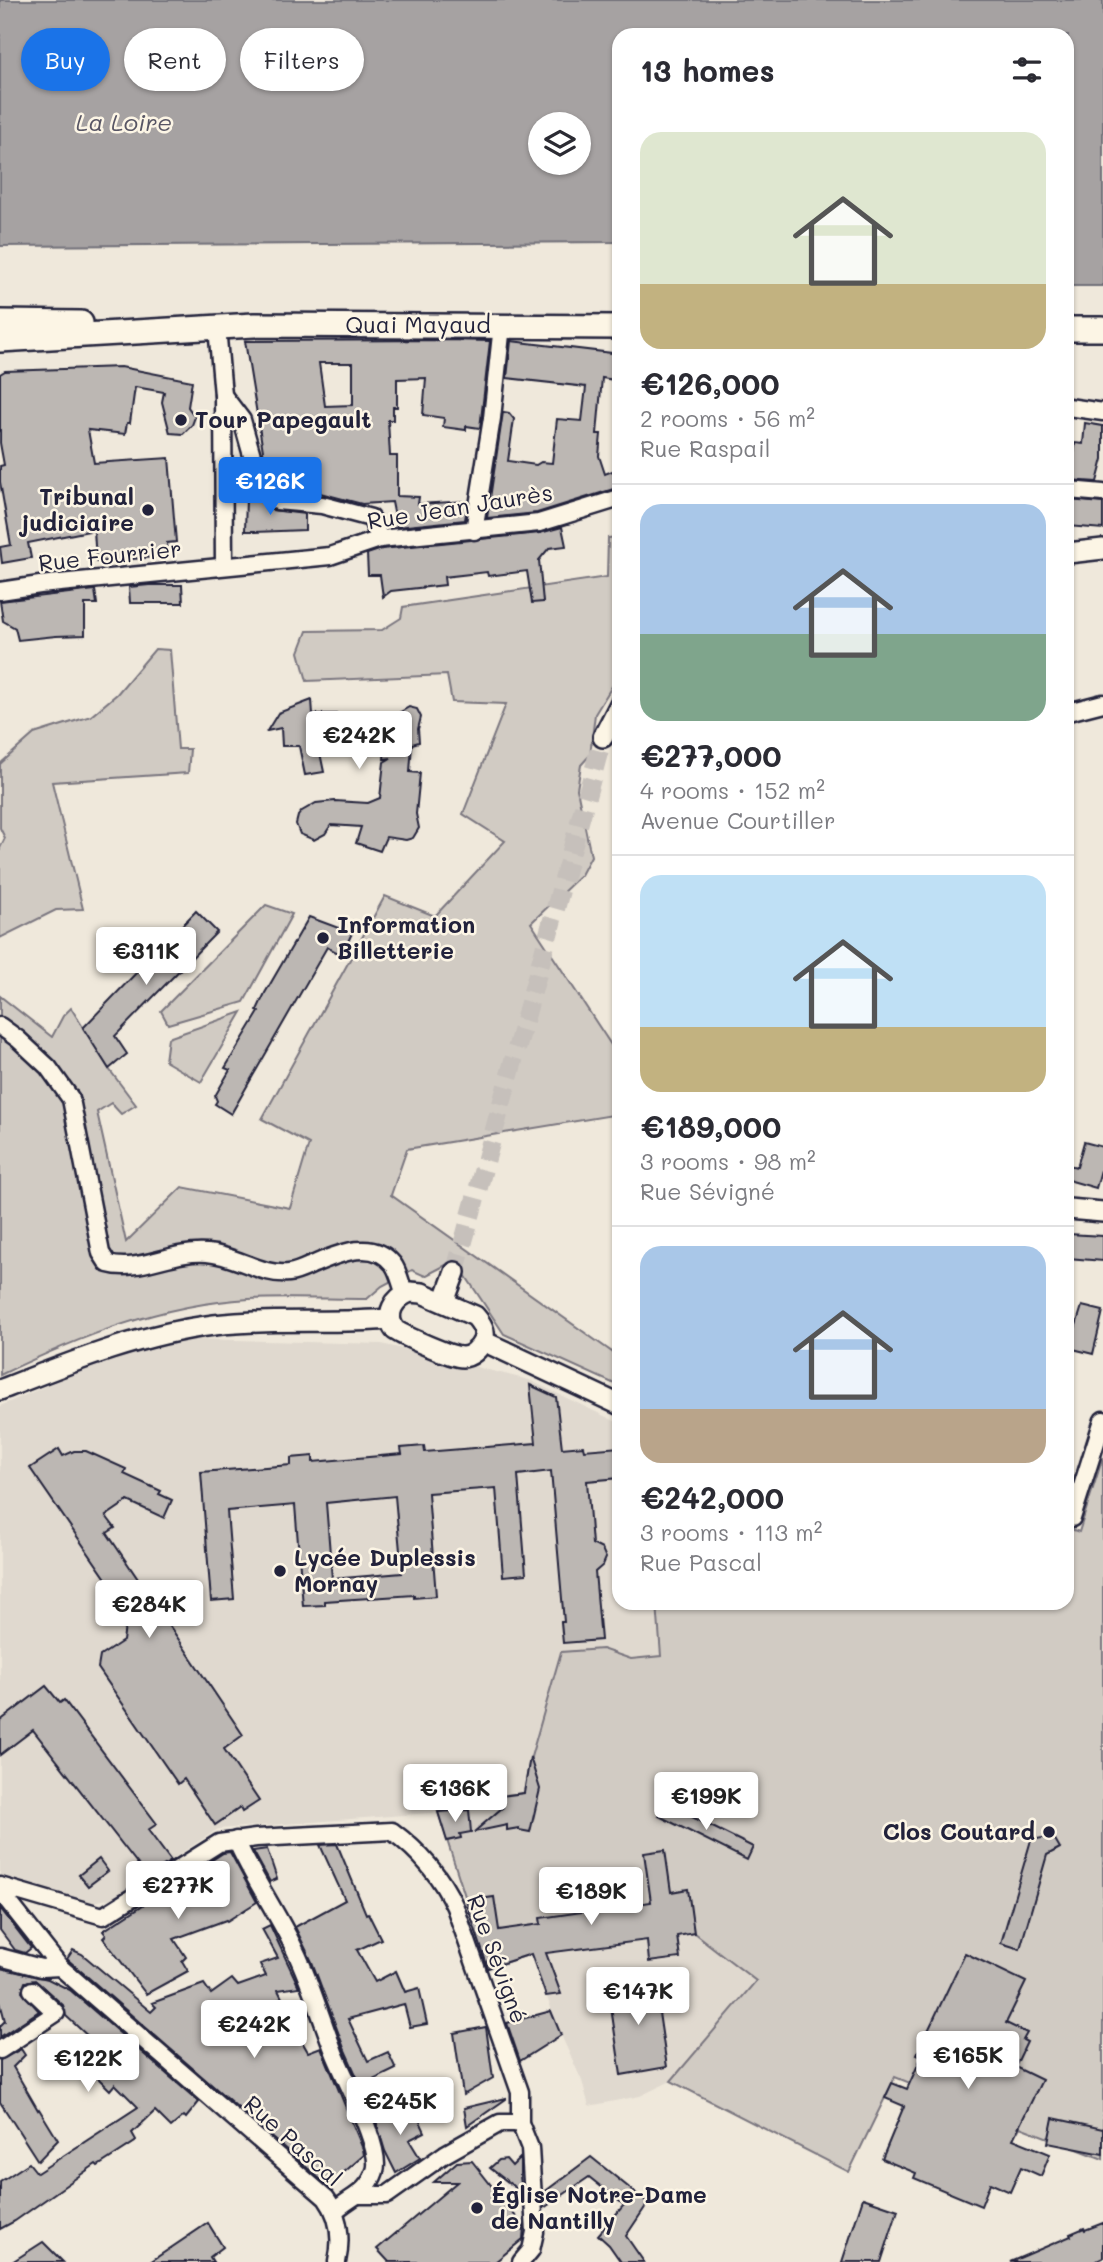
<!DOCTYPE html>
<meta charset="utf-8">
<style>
:root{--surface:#fff;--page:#f2f2f3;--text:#2b2b33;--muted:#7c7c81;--line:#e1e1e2;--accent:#1a73e8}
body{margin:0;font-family:Mali,sans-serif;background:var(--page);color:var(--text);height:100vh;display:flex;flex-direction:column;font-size:26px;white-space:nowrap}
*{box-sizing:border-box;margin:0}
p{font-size:23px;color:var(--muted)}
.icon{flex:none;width:38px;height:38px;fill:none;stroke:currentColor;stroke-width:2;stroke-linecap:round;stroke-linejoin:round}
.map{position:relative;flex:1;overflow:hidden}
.sheet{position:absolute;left:612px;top:28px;width:462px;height:1582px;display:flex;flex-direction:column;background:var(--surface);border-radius:21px;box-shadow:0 2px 5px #0004}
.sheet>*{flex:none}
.guide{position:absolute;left:21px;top:28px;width:486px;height:63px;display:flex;gap:14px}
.tools{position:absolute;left:528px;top:112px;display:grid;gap:14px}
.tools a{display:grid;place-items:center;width:63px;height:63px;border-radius:50%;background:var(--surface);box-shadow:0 2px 5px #0004;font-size:35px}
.price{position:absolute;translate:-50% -60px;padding:0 16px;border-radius:7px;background:#fff;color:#222;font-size:23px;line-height:46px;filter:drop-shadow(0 2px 4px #0008)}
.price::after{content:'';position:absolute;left:50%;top:42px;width:21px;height:16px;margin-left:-10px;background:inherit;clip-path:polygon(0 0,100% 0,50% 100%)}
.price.active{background:var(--accent);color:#fff}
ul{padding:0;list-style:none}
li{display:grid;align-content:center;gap:14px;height:371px;padding:0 28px}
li+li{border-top:2px solid var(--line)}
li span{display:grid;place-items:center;height:217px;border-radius:21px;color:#555}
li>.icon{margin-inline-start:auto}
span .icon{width:126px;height:126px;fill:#fffc;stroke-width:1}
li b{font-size:30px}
h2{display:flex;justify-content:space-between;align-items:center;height:84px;padding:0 28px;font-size:30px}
.chip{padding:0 24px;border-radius:32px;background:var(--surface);box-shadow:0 2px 5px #0004;font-size:24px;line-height:63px}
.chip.active{background:var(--accent);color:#fff}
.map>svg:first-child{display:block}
</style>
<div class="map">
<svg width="1103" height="2262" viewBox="0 0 1103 2262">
<rect width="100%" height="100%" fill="#efe8db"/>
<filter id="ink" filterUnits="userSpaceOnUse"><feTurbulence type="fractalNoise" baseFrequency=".0143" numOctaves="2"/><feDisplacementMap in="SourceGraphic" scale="14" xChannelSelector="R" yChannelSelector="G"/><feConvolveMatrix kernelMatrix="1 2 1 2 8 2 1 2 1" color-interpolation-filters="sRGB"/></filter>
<g filter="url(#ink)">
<!-- built -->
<g fill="#e0d9cf">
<polygon points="156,1338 382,1344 529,1380 619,1423 620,1603 657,1603 661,1656 631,1659 602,1649 525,1793 455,1801 456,1811 218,1829 112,1898 93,1902 0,1877 0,1406"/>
<polygon points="694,1933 756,1981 671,2081 640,2096 589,2106 582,2081 561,2035 531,1954"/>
</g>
<!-- green -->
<g fill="#d1cbc3" stroke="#7a767f" stroke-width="2">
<path d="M619 537V675L595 714 590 755 581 765 577 789 591 856 581 875 531 923 619 1057V1114L407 1149 391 1195 619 1357V1386L504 1334 465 1275 446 1265 425 1276 412 1270 382 1286 367 1299C328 1299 288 1297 249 1299 161 1304 79 1337 0 1375V996L52 1037 63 1016 71 1008 109 1069 136 1105 121 1114 111 1103 97 1112 126 1242 182 1187 290 1208 309 1144 262 1119 385 896 435 916 505 841 463 814 506 704 452 702 447 675 307 681 299 652 307 631 382 630 401 618 403 607 607 577 608 538Z"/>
<polygon points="155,649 170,650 178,749 190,749 188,773 52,782 83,909 56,910 0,938 0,848 5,838 0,828 0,764 34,734 91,716 117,694"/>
<polygon points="266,905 292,914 244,1002 168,1024 161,1011"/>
<polygon points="242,1012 201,1082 165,1061 168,1038"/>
<polygon points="1103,1457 1103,2159 1020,2127 1018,2131 978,2113 979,2110 895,2077 849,2172 671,2081 756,1981 694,1933 541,1953 541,1951 488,1968 438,1812 456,1811 454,1801 524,1793 529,1764 561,1652 602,1649 631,1659 661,1656 657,1603 1068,1603 1068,1528 1079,1532"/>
</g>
<!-- water -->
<path fill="#a6a2a2" stroke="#716f79" stroke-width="2" fill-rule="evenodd" d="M0 0H1103V286H1068V35H620L619 242 0 246ZM541 124H579V163H541Z"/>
<!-- building -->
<g fill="#bcb7b3" stroke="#22223b" stroke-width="2" fill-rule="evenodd">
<path d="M446 340 490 341 480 428 466 426V430L443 427 444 418 423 415 426 378 397 379V407H393V420H388L390 456H397V496L419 497 418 504 468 501 465 520 397 527 392 502 362 504 320 493 317 463 287 464 273 473 264 457 245 341ZM319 363H353V405L325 406Z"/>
<polygon points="511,341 620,354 620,381 602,378 597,434 601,434 599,456 605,474 620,468 620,487 537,513 487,518 503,412 509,413 514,419 508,461 536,465 541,462 552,463 557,419 582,421 586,387 507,378"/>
<polygon points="121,367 192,381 188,407 195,417 192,425 183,434 170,433 162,402 164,392 135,387 130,423 127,423 125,434 88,430 94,463 169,458 176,542 167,543 168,556 96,562 94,530 28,543 31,558 2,563 0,547 11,545 0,482 0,466 4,465 0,443 0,374 5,371"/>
<polygon points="1085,423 1103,426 1103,459 1097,482 1068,480 1068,453 1074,454 1075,443 1083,444"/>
<polygon points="260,493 272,510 305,514 305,530 255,532 255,531 245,531 246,498"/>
<polygon points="1068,500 1103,503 1103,529 1068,526"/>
<polygon points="562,527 566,546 549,548 539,560 543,602 532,603 527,571 488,576 487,572 444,577 445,585 391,591 383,597 380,575 368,575 367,554 382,549 540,533"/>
<polygon points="149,585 182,585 183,603 130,603 129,587"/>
<polygon points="95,590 97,604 85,604 85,635 56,636 18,640 15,628 3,621 0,601"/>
<polygon points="312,700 313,714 397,714 409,707 417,709 421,717 418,729 419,742 412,744 410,772 420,773 416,814 419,828 413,838 406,840 386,837 380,851 356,843 361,827 331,825 325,834 314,840 300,834 296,824 298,816 302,811 316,803 335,801 368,803 380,798 384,762 391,758 384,759 385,746 332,744 319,748 324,772 305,775 299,746 282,746 281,728 267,731 278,713"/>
<polygon points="196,911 217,932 115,1036 127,1054 109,1069 83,1028"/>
<polygon points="309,917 352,933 342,955 327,947 231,1114 215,1104 217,1101 215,1096 230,1070 225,1068 259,1012 257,1010 265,993"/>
<polygon points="1084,1142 1103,1147 1103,1163 1096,1188 1068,1180 1068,1165 1077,1167"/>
<polygon points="1068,1234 1103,1236 1103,1261 1068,1258"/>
<polygon points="1082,1306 1103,1311 1093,1354 1069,1348"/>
<path d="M530 1385 556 1397 562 1448 583 1446 584 1450 620 1447V1478L587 1481 592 1544 602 1549 606 1558 603 1565 595 1572 601 1640 563 1643 561 1622H564L551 1471 518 1475 526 1574 503 1576 496 1488 428 1493 436 1596 414 1598V1595L325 1601V1605L303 1606 295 1505 227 1511 234 1599 211 1601 201 1472 291 1465V1458L313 1456V1462L402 1454 401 1448 424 1446 425 1452 536 1443ZM395 1496 402 1573 332 1579 326 1503Z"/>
<polygon points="59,1449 63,1456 74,1451 86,1451 126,1469 124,1474 161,1491 159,1494 172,1500 164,1518 128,1501 106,1516 115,1528 107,1533 243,1735 224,1749 259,1801 242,1812 240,1808 215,1825 184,1779 178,1784 98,1668 100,1656 123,1641 126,1618 131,1615 30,1468"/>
<polygon points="46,1686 60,1703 64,1700 157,1824 148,1830 171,1861 147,1876 33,1730 0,1755 0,1721"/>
<polygon points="530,1757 540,1789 530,1832 519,1830 519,1828 507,1830 507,1825 474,1832 503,1807 501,1796 524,1793"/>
<polygon points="666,1804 753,1847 747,1860 659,1816"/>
<polygon points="469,1810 471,1832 460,1834 461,1838 447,1841 438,1812"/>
<polygon points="1053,1836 1060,1848 1047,1855 1020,1949 1001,1943 1031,1840"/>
<polygon points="337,1844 366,1914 368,1913 381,1939 357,1950 375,1982 396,1971 405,1992 419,1988 427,2024 410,2027 404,2004 348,2019 368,2061 388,2052 396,2069 361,2086 344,2048 312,1962 295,1927 345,1900 320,1845"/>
<polygon points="267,1849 277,1879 270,1882 253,1851"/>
<polygon points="665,1850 671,1892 688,1889 694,1933 677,1936 680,1958 649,1962 647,1940 546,1953 561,1994 546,1996 531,1954 488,1968 466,1901 494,1897 499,1930 541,1924 540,1918 651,1902 644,1853"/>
<polygon points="230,1852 257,1902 227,1921 226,1920 174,1939 186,1957 182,1961 188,1971 146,1994 103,1938 106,1935 103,1931 223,1853"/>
<polygon points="99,1859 108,1871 88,1886 79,1875"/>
<polygon points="0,1908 31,1948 25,1953 15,1950 0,1930"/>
<polygon points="270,1925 299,1987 278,1990 282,1998 278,2000 308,2052 321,2047 363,2149 364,2155 328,2186 67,1959 73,1950 82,1954 151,2012 156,2007 152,2003 204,1984 211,1994 232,1979 238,1986 266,1976 260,1964 278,1958 262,1929"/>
<polygon points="965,1953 1026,1982 1006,2023 1027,2033 1023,2040 1027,2042 1015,2067 1042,2080 1013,2139 1050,2154 1041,2176 1021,2167 1010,2192 990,2183 981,2206 914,2178 916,2173 882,2159 904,2106 885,2098 892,2083 907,2089 922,2056 917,2054"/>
<polygon points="0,1968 48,1979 70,1990 199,2102 186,2118 184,2116 171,2127 155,2111 132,2133 136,2140 135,2142 98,2166 96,2164 15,2221 0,2229 0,2182 29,2163 37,2173 138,2107 115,2084 110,2090 75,2055 92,2040 66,2016 63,2005 35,1980 25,1982 22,1992 39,2011 0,2037 0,2026 5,2021 0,2002"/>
<polygon points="654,1979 667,2067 621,2075 608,1987"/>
<polygon points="551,2011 561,2035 520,2061 507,2023"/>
<polygon points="486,2027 493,2078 463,2095 454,2033"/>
<polygon points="21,2049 25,2055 13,2067 38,2110 39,2109 58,2140 38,2161 0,2102 0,2060"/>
<polygon points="506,2098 506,2099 467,2126 464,2108"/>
<polygon points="412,2104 425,2132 409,2140 420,2158 396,2173 385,2151 376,2121"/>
<polygon points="1053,2118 1103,2129 1103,2154 1048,2143"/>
<polygon points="591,2157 648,2203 626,2236 644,2262 621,2262 609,2245 598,2235 624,2205 589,2177 544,2208 543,2193"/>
<polygon points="520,2158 520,2176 522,2193 490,2168 499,2160 506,2159 512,2166"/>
<polygon points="472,2161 524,2227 523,2239 495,2262 389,2262 377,2249 457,2182 434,2182 457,2162"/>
<polygon points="863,2198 898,2210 881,2262 842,2262"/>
<polygon points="208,2223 223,2247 210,2257 213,2262 150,2262"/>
<polygon points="1103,2223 1103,2258 1095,2262 1010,2262 1071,2236 1070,2234 1084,2228 1085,2230"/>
<polygon points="43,2242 63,2262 12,2262"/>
</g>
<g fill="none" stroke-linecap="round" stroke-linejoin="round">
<!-- tertiary-tunnel -->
<polyline stroke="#c6c0bb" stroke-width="19" stroke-dasharray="19 10" stroke-linecap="butt" points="455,1272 603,737"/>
<defs>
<g id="minor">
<polyline points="217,327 223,395 224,566"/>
<polyline points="223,395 242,420 253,459 277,501 322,505 371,518 380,539"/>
<polyline points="1068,407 1103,412"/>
<polyline points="1068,490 1103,493"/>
<polyline points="474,531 492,418 502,325"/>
<polyline points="0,591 40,585 330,556 380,539 539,523 620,498"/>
<polyline points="1068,712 1103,703"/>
<path d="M0 1026 18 1039 48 1067 71 1099 101 1253 108 1264C139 1273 172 1250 207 1253 236 1255 261 1276 289 1273 298 1272 307 1267 314 1264 338 1254 373 1238 393 1264 399 1272 401 1285 405 1294"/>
<polyline points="1068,1516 1072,1518 1103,1420"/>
<path d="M236 1840C251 1874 272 1905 289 1938 308 1974 319 2013 334 2052 343 2076 383 2149 375 2171 368 2193 350 2197 335 2211"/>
<path d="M0 1886 103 1916 219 1843 256 1838 392 1831C419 1851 441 1876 455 1907L520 2092V2123L530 2148 535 2232 531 2250 521 2262"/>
<path d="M0 1891 60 1967 326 2198C340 2217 342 2239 337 2262"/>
<polyline points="0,1957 41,1968 60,1967"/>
<polyline points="0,2050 56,2013 32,1990"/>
<polyline points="360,2195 387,2195 445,2154 500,2123 520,2123"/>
</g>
<g id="tertiary">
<polyline points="1068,553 1103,549"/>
<polyline points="603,737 620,704"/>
<polyline points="1068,1209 1103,1212"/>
<path d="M410 1292 422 1293 475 1316C481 1323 487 1331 483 1341 479 1349 471 1357 462 1357 451 1357 404 1336 395 1330 384 1314 394 1298 410 1292Z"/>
<polyline points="444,1302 455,1272"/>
<polyline points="483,1341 620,1405"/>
<path d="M0 1390C69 1363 140 1334 214 1325 273 1318 331 1324 390 1319"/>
</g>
<g id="secondary">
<polyline points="0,322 81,323"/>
<polyline points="1068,329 1103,329"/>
<polyline points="0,340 254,325 620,327"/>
</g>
</defs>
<!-- minor casing -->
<use href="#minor" stroke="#22223b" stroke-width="21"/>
<!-- tertiary casing -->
<use href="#tertiary" stroke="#22223b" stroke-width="24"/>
<!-- secondary casing -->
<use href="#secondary" stroke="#22223b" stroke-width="28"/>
<!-- minor -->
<use href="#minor" stroke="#fcf5e5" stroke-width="16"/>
<!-- tertiary -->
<use href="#tertiary" stroke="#fcf5e5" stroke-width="19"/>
<!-- secondary -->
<use href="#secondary" stroke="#fcf5e5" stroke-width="23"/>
</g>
</g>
<!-- markers -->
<g fill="#22223b" stroke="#fcf5e5" stroke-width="2.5">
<circle cx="181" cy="420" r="7"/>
<circle cx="148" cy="510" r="7"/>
<circle cx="323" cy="938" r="7"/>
<circle cx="280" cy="1571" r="7"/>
<circle cx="1049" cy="1832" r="7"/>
<circle cx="477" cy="2208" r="7"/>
</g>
<g text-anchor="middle" stroke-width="5" stroke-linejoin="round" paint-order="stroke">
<!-- street labels -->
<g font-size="23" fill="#22223b" stroke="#fcf5e5">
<text x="418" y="333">Quai Mayaud</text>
<text transform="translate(460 507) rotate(-9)" y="8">Rue Jean Jaurès</text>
<text transform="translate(110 556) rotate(-6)" y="8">Rue Fourrier</text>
<text transform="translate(497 1959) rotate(70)" y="8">Rue Sévigné</text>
<text transform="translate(293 2141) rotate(42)" y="8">Rue Pascal</text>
</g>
<!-- poi labels -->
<g font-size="23" font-weight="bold" fill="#22223b" stroke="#fcf5e5" text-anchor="start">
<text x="195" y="428">Tour Papegault</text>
<text x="134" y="505" text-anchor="end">Tribunal<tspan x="134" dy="26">judiciaire</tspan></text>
<text x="337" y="933">Information<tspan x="337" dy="26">Billetterie</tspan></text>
<text x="294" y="1566">Lycée Duplessis<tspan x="294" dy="26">Mornay</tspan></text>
<text x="1035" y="1840" text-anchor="end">Clos Coutard</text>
<text x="491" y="2203">Église Notre-Dame<tspan x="491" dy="26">de Nantilly</tspan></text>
</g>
<!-- water labels -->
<g font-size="24" font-style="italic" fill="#575564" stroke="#fcf5e5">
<text x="124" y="131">La Loire</text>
</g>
</g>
</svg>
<div class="tools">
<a><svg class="icon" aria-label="layers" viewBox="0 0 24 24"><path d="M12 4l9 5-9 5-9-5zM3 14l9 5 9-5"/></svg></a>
</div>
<b class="price active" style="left:270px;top:517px">€126K</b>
<b class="price" style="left:359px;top:771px">€242K</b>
<b class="price" style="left:146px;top:987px">€311K</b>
<b class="price" style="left:149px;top:1640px">€284K</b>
<b class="price" style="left:455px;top:1824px">€136K</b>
<b class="price" style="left:706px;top:1832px">€199K</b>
<b class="price" style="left:178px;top:1921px">€277K</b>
<b class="price" style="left:591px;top:1927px">€189K</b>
<b class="price" style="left:638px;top:2027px">€147K</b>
<b class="price" style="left:254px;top:2060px">€242K</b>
<b class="price" style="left:968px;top:2091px">€165K</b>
<b class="price" style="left:88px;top:2094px">€122K</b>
<b class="price" style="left:400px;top:2137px">€245K</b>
<div class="guide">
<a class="chip active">Buy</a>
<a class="chip">Rent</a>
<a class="chip">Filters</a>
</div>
<section class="sheet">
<h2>13 homes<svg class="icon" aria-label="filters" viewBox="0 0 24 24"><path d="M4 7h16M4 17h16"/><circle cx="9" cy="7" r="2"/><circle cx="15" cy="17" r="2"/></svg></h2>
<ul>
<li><span style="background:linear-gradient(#dfe7d0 70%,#c2b280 0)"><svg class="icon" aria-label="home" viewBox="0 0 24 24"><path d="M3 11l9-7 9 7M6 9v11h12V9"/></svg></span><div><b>€126,000</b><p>2 rooms · 56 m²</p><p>Rue Raspail</p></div></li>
<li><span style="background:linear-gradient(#a9c7e8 60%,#7fa58c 0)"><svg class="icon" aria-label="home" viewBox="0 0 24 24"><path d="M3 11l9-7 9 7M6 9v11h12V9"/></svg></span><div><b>€277,000</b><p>4 rooms · 152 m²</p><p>Avenue Courtiller</p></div></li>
<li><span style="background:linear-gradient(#bfe0f5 70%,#c2b280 0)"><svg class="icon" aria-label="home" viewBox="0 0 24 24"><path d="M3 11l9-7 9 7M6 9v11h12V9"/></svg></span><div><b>€189,000</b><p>3 rooms · 98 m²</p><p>Rue Sévigné</p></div></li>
<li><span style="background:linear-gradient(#a9c7e8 75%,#b9a48a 0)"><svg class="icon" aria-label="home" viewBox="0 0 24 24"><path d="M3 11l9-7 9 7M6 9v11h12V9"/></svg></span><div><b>€242,000</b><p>3 rooms · 113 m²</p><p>Rue Pascal</p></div></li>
</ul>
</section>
</div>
